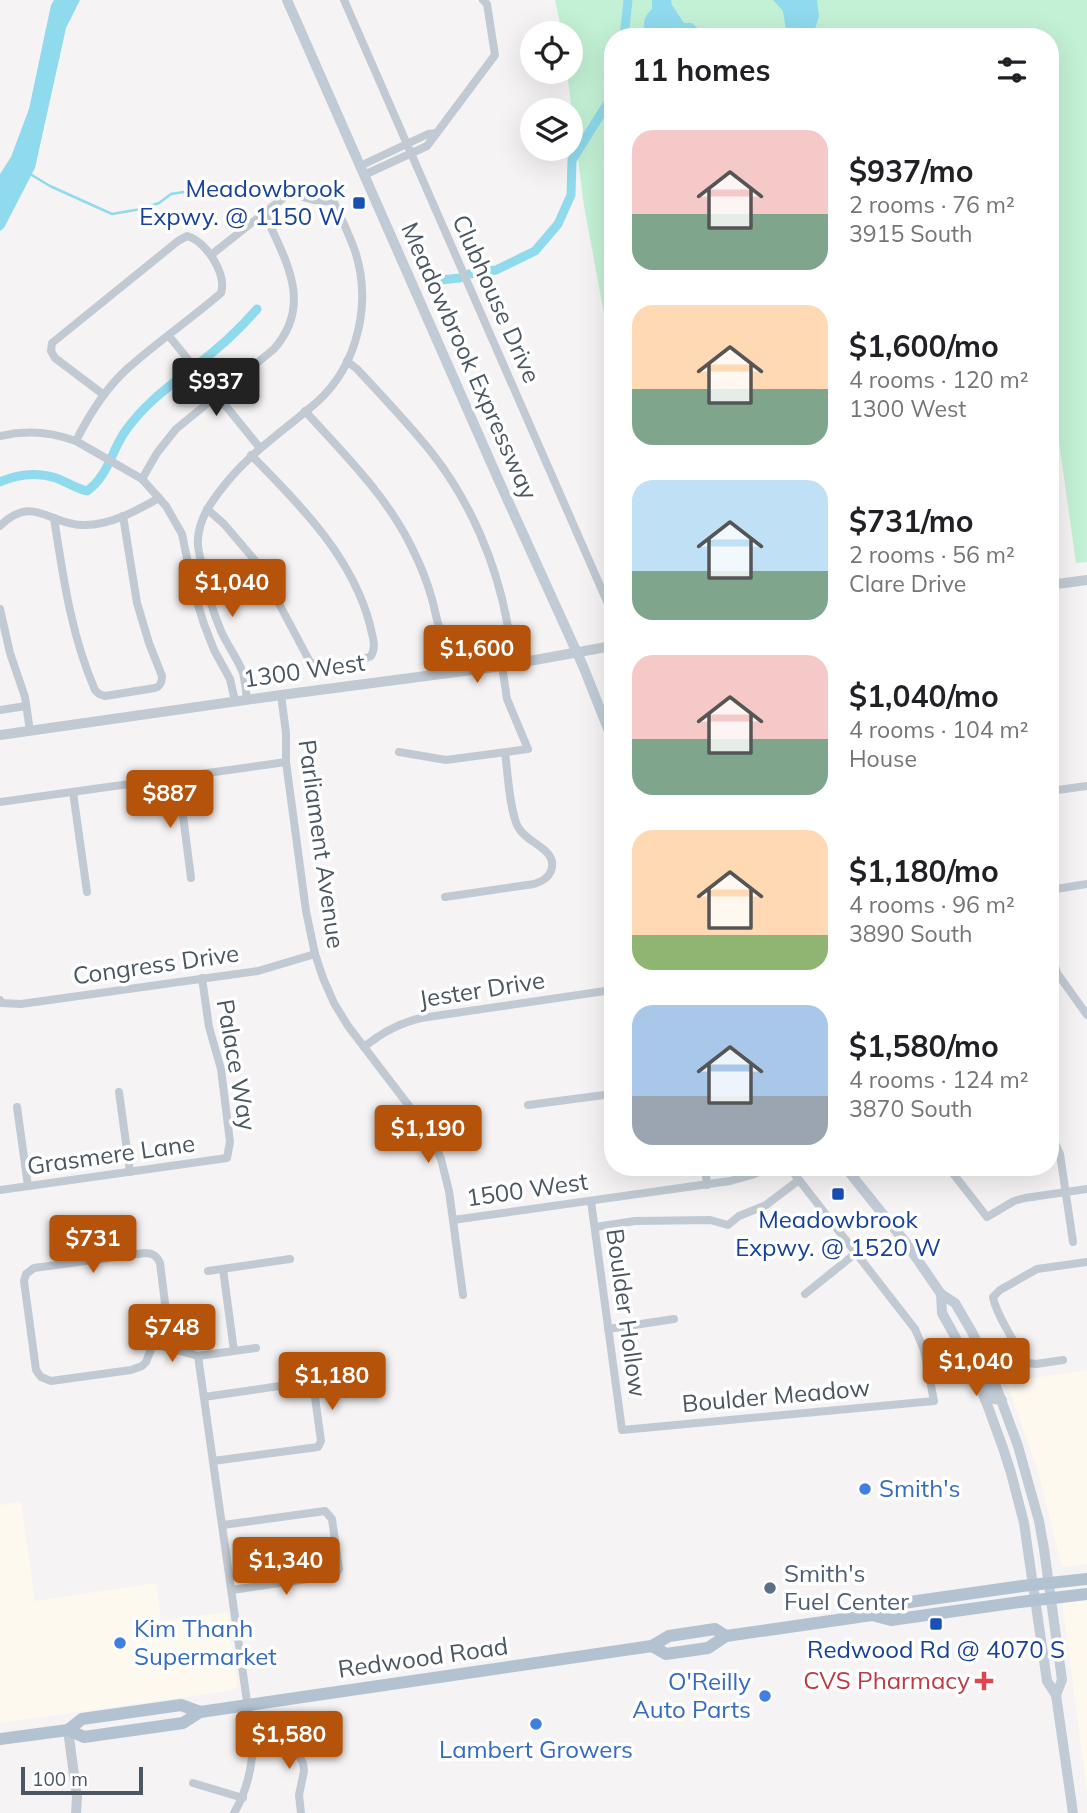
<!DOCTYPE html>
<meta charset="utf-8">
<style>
:root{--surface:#fff;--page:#f2f2f2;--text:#202124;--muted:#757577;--accent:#b45309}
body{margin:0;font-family:Mulish,sans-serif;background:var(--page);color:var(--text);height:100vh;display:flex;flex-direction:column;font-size:26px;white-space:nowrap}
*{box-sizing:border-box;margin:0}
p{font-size:23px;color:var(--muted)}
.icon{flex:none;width:38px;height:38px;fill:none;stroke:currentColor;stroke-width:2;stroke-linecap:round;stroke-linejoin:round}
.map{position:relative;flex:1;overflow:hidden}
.details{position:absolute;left:604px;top:28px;width:455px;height:1148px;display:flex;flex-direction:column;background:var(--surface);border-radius:28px;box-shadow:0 7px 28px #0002}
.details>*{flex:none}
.tools{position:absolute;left:520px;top:21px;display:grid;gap:14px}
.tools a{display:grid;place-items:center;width:63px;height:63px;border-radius:50%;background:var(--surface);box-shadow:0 7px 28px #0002;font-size:35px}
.scale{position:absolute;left:21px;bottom:18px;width:122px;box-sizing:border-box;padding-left:7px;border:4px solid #4a5661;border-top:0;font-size:19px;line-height:24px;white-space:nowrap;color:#4a5661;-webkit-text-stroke:5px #fff;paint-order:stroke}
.price{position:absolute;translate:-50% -60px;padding:0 16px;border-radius:7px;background:var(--accent);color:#fff;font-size:23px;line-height:46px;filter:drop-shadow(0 2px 4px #0008)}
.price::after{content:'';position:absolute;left:50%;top:42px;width:21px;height:16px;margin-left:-10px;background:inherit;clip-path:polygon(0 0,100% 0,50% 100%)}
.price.active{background:#222;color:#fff}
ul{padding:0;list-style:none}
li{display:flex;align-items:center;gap:21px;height:175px;padding:0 28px}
li span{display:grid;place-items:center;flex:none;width:196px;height:140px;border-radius:21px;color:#555}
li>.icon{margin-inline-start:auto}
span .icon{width:84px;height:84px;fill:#fffc;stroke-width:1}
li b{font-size:30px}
h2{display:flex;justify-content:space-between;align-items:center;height:84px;padding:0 28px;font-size:30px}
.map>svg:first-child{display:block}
</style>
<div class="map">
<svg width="1087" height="1813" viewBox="0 0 1087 1813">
<rect width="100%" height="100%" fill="#f5f3f3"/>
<!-- commercial -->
<g fill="#fdf9ef">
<polygon points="1087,1370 1087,1564 1062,1567 1037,1468 1006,1382"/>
<polygon points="21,1502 35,1601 156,1583 161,1621 227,1612 237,1682 236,1688 229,1691 0,1723 0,1505"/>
<polygon points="1087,1599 1087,1792 1062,1602"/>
</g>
<!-- green -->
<polygon fill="#c3f1d5" points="555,0 1087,0 1087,562 1076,563 1054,406 1050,406 1050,37 612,37 612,357 584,206 567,72 570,72 570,33 562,33"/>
<!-- water -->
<g fill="#90daee">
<polygon points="54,0 80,0 66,28 35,168 4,228 0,231 0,174 11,157 29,109 51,5"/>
<path d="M652 0H671L672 5 684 23H692L702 32 704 37H692L690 35 675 32 663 37 645 35C643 24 643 17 652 9Z"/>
<polygon points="773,0 817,0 819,17 812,37 787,37 783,11"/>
</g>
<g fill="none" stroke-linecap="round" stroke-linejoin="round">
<!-- stream -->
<polyline stroke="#90daee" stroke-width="2.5" points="30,174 50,186 112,214 141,209 159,203 171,194 184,192"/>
<!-- canal -->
<g stroke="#90daee" stroke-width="9">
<polyline points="624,37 628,0"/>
<polyline points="431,281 460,278 469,274 496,270 535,251 558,224 571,195 572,160 609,101 612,92"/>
<path d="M0 482C18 474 37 472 56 478 67 482 75 488 87 491 107 477 111 453 124 433 143 405 168 387 194 367 217 350 239 330 257 309"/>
</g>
<!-- minor -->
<g stroke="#c1cad2" stroke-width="8">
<polyline points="344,0 612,613"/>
<polyline points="360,166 428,134 436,133"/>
<polyline points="364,175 427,146 495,55 487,4 483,0"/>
<path d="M211 255 287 195H295L314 200 334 202C341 218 349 234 355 251 372 303 358 365 317 402 285 430 249 453 223 487 211 502 199 519 198 539 197 547 200 557 202 565 206 588 212 610 221 631 227 645 238 659 243 673 245 682 246 691 247 699"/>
<polyline points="169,336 260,448"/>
<path d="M305 411C344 454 387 496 412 548 420 564 427 581 432 599 436 613 438 632 447 645 461 648 494 643 506 635L508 627C497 564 471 503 432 453 408 423 382 396 357 369L347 361"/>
<path d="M0 436C25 430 52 432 76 441L142 479 166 506 182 534 194 592 204 624 214 650 230 679 235 701"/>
<path d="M76 441C89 415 105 389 127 369 157 342 191 319 221 293 227 274 206 241 187 236L178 241 52 343 51 351 55 358 104 395"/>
<path d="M142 479 157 453 176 429 274 349C314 303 285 260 264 212"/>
<path d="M207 509 224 524 258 564 310 662C321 668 360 662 371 656 377 646 372 636 370 625 352 556 299 504 251 455"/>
<path d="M54 518C63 576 71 635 95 690L99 694 105 696 155 688C161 686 162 682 162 676L149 643 137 603 123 516"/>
<path d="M0 526C32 494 49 524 82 525 109 526 136 511 159 498"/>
<polyline points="0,609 10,653 25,697 30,731"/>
<polyline points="281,695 286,733 286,762 306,911 315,954 323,978 334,1003 348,1026 419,1119 432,1139 441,1159 449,1191 463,1295"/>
<polyline points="0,710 26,706"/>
<polyline points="399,752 446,760 528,749 507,699 502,666"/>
<polyline points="178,777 191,878"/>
<polyline points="1050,791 1087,786"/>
<polyline points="73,792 87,892"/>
<polyline points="0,802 286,762"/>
<polyline points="1050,890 1087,884"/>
<path d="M445 897 534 884C541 882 548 878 551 871 559 848 525 844 517 825 509 806 508 773 505 753"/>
<polyline points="1050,948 1057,973 1087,1015"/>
<polyline points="0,1000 1,1003 21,1004 258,971 315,954"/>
<path d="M364 1047C381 1033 399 1023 421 1018L612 990"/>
<polyline points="119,1092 130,1172"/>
<polyline points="528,1105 612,1094"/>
<polyline points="17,1107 28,1186"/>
<polyline points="1050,1133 1060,1154 1073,1242"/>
<polyline points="705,1167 707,1185"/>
<polyline points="948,1167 987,1217 1014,1201 1025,1198 1087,1189"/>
<polyline points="0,1190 227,1158 230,1142 221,1069 209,1027 202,978"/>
<polyline points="591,1201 622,1430 934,1401 924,1350 915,1329 789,1167"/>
<polyline points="453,1220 730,1181 752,1175 771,1167"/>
<polyline points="595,1227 635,1221 710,1220 728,1225 739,1216 766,1205 799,1180"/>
<path d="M145 1253C153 1253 157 1256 160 1263L166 1311 146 1362 142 1366 131 1370 51 1381 41 1377 36 1370 24 1281 26 1274 34 1268Z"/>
<polyline points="223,1269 234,1351"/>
<polyline points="208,1271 290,1259"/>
<polyline points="805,1294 856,1253"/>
<polyline points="608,1329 674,1319"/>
<polyline points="157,1334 175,1342 190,1351"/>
<polyline points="154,1344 198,1356 256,1348"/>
<path d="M198 1356 253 1744C252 1769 247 1791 234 1813"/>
<path d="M1063 1360 1036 1364 1028 1363C1018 1349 996 1314 993 1297L1000 1290 1037 1269 1087 1262"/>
<polyline points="204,1397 307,1382 314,1390 321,1441 318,1447 213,1461"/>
<polyline points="223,1525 325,1511 332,1519 339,1569 335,1575 232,1590"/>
<polyline points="290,1727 293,1746 303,1763 304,1771 299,1795 301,1813"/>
<polyline points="193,1783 243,1798"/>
</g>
<!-- tertiary -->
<g stroke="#c1cad2" stroke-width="10">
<polyline points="1050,585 1087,580"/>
<polyline points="0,735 281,695 502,666 612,646"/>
<polyline points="68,1730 77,1797 76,1813"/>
</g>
<!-- secondary -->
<g stroke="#c1cbd6" stroke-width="10">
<polyline points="287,0 499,481 583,666 612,739"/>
<polyline points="845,1167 906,1243 941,1294 955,1303 972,1332 989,1367 1018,1446 1039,1521 1044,1549 1062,1680 1056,1695"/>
<polyline points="941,1294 942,1313 967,1358 987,1404 1003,1448 1011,1473 1024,1523 1028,1551 1047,1681 1056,1695 1073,1813"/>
<polyline points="980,1373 994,1399 1002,1400"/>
</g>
<!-- primary -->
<g stroke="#b3c2d1" stroke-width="12">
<polyline points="872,1615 889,1605 1022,1586 1087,1579"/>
<polyline points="652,1646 666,1654 708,1648 726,1636 872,1615 891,1620 1020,1602 1087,1594"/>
<polyline points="68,1730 84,1737 183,1723 200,1712 652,1646 669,1636 715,1629 726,1636"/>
<polyline points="0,1739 68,1730 82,1719 181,1705 200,1712"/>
</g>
</g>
<!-- markers -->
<g fill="#1a4fb4" stroke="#fff" stroke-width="2.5">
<rect x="352" y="196" width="14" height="14" rx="3.5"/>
<rect x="831" y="1187" width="14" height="14" rx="3.5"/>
<rect x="929" y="1617" width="14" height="14" rx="3.5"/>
</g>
<g fill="#3f7fe0" stroke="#fff" stroke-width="2.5">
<circle cx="865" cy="1489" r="7"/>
<circle cx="120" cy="1643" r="7"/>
<circle cx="765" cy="1696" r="7"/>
<circle cx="536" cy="1724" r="7"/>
</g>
<circle fill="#5c6f8a" stroke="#fff" stroke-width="2.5" cx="770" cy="1588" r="7"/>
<path fill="#e0444e" stroke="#fff" stroke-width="2.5" d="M980.5 1670.5h7v7h7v7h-7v7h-7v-7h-7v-7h7z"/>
<g text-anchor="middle" stroke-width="7" stroke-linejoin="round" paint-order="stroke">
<!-- transit labels -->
<g font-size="24" fill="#164399" stroke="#fff">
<text x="345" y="197" text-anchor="end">Meadowbrook<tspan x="345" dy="28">Expwy. @ 1150 W</tspan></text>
<text x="838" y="1228">Meadowbrook<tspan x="838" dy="28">Expwy. @ 1520 W</tspan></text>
<text x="936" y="1658">Redwood Rd @ 4070 S</text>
</g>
<!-- street labels -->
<g font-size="24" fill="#4a5661" stroke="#fff">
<text transform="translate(496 299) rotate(66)" y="8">Clubhouse Drive</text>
<text transform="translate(469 361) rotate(66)" y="8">Meadowbrook Expressway</text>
<text transform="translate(304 671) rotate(-8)" y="8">1300 West</text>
<text transform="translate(321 844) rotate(82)" y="8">Parliament Avenue</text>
<text transform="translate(156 965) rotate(-8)" y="8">Congress Drive</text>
<text transform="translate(482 990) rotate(-9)" y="8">Jester Drive</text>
<text transform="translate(236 1065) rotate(80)" y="8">Palace Way</text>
<text transform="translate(111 1155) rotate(-8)" y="8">Grasmere Lane</text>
<text transform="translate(527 1190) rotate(-8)" y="8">1500 West</text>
<text transform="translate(626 1313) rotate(82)" y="8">Boulder Hollow</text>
<text transform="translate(776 1396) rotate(-5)" y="8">Boulder Meadow</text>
<text transform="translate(423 1658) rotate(-8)" y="8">Redwood Road</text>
</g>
<!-- shop labels -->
<g font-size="24" fill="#366cbe" stroke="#fff" text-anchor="start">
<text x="879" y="1497">Smith's</text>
<text x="134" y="1637">Kim Thanh<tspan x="134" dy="28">Supermarket</tspan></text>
<text x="751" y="1690" text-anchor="end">O'Reilly<tspan x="751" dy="28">Auto Parts</tspan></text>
<text x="536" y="1758" text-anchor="middle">Lambert Growers</text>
</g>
<!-- service labels -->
<g font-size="24" fill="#4e5e75" stroke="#fff" text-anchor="start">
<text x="784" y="1582">Smith's<tspan x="784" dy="28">Fuel Center</tspan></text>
</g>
<!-- health labels -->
<g font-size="24" fill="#be3a42" stroke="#fff" text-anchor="end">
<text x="970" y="1689">CVS Pharmacy</text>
</g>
</g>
</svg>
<div class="tools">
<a><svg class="icon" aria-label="locate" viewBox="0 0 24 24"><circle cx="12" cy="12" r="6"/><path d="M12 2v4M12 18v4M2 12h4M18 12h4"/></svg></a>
<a><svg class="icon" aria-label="layers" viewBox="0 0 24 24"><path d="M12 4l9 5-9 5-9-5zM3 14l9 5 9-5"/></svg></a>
</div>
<div class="scale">100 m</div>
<b class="price active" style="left:216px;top:418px">$937</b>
<b class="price" style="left:232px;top:619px">$1,040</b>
<b class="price" style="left:477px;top:685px">$1,600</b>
<b class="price" style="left:170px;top:830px">$887</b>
<b class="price" style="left:428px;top:1165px">$1,190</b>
<b class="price" style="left:93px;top:1275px">$731</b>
<b class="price" style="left:172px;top:1364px">$748</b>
<b class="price" style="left:976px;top:1398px">$1,040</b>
<b class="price" style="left:332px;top:1412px">$1,180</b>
<b class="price" style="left:286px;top:1597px">$1,340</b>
<b class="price" style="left:289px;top:1771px">$1,580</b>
<section class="details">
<h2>11 homes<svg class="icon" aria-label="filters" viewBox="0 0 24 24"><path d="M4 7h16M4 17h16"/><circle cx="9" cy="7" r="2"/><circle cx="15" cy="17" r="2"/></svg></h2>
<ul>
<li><span style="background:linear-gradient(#f6c9c9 60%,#7fa58c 0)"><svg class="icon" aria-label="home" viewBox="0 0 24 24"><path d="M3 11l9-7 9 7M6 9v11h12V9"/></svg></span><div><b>$937/mo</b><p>2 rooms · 76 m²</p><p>3915 South</p></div></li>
<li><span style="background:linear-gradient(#ffd9b3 60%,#7fa58c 0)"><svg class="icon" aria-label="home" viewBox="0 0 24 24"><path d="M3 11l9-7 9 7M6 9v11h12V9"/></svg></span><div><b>$1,600/mo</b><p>4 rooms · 120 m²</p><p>1300 West</p></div></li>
<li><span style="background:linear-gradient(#bfe0f5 65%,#7fa58c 0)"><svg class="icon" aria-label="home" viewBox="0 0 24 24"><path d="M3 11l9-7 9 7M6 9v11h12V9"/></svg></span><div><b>$731/mo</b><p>2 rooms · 56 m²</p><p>Clare Drive</p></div></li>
<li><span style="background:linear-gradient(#f6c9c9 60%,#7fa58c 0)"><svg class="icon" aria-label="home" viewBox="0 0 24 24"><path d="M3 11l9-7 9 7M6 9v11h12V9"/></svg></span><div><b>$1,040/mo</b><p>4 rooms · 104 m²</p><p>House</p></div></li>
<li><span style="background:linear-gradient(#ffd9b3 75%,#8fb573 0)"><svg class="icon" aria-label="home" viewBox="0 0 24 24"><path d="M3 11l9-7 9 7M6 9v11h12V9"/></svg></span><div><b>$1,180/mo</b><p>4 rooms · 96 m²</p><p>3890 South</p></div></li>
<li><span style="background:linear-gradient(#a9c7e8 65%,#9aa5b1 0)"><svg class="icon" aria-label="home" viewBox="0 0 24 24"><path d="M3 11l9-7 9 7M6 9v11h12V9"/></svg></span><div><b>$1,580/mo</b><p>4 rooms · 124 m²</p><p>3870 South</p></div></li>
</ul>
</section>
</div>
